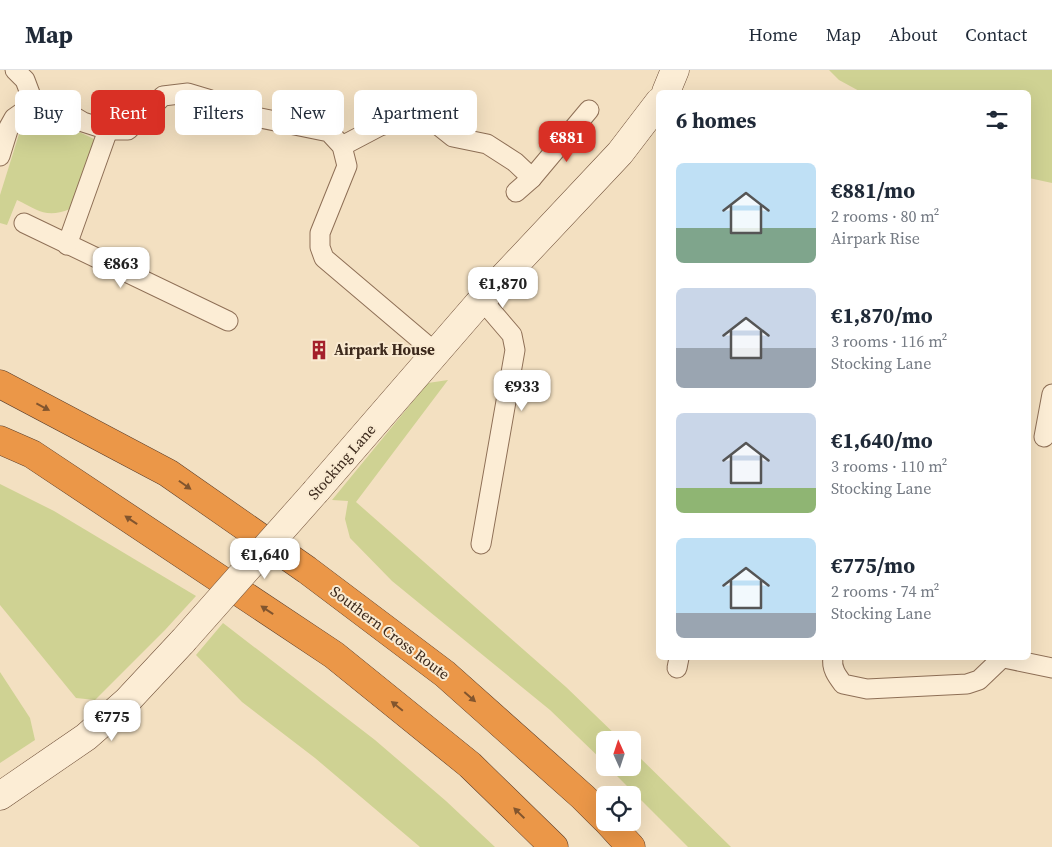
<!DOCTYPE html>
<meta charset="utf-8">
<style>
:root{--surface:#fff;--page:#f6f6f7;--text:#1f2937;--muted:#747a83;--line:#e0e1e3;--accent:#d93025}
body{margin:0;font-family:"Source Serif 4",serif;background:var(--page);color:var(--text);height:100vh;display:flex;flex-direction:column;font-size:19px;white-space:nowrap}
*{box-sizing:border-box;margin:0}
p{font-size:16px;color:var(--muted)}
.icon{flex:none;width:28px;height:28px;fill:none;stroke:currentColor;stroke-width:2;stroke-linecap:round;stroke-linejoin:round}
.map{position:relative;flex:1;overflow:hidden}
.sheet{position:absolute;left:656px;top:20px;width:375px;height:570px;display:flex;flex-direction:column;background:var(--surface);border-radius:8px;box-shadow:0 5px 20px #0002}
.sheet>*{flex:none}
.top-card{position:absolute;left:15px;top:20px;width:475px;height:45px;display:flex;gap:10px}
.needle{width:32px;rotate:357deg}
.controls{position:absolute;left:596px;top:661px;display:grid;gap:10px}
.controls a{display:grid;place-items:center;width:45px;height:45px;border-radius:8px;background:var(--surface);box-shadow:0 5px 20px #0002;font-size:25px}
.price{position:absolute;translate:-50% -42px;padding:0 11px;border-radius:10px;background:#fff;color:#222;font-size:16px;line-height:32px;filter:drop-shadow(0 1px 2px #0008)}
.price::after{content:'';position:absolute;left:50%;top:30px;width:15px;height:11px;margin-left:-8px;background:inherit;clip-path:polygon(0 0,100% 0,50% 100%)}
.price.current{background:var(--accent);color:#fff}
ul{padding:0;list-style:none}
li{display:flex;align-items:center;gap:15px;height:125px;padding:0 20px}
li span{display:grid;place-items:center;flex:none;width:140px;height:100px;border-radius:8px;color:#555}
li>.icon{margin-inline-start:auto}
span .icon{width:60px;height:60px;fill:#fffc;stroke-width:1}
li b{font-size:21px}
h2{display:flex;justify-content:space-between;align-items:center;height:60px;padding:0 20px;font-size:21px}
.pill{padding:0 18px;border-radius:8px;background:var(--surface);box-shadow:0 5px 20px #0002;font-size:18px;line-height:45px}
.pill.current{background:var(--accent);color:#fff}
header{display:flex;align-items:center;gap:30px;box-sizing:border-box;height:70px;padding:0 25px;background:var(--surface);border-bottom:1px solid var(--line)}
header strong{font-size:24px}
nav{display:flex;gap:28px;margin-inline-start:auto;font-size:18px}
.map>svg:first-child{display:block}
</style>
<header>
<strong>Map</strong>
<nav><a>Home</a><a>Map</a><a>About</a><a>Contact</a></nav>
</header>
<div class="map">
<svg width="1052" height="777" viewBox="0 0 1052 777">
<rect width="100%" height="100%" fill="#f3e0c1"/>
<!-- green -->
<g fill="#cfd293">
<polygon points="829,0 1052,0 1052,113 1029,108 1029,22 861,22 839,10"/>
<path d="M48 47 94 69 92 84 70 139C46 149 38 140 17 130L7 155 0 153V125L20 61 30 51Z"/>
<polygon points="448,310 356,432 566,617 621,670 605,670 605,693 550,640 392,511 350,468 345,449 348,431 332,430 428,313"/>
<polygon points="0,414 54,441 196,526 165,560 95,630 76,628 0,535"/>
<polygon points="223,553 375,670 446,731 495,777 420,777 315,688 242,632 196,585"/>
<polygon points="0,602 30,648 35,670 0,693"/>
<polygon points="633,681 731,777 688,777 609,698 632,698"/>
</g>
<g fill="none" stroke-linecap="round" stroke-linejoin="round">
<defs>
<g id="minor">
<polyline points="15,0 25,10 34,34"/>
<polyline points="342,76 380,56 414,44 428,47 453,67 487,74 515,92 532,108"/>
<polyline points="0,86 9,57 14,48 34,34 61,39 83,52 108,60 128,60 163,26 188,23 208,29 236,43 329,62 342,76 347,96 320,163 320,177 324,188 436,283"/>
<polyline points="516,122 532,108 589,40"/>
<polyline points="24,153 228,251"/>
<polyline points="67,175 108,60"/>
<polyline points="1044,367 1052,324"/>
<polyline points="481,474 515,280 512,265 482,230"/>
<path d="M833 588C831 598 837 606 843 614L867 619 967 614 979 610 1002 588"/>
<polyline points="1004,588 1052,598"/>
<polyline points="677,598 679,588"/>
</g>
<g id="secondary">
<polyline points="666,22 675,0"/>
<polyline points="316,421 478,234 620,83 659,32"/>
<polyline points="0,726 86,667 127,631 183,571"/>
</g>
<g id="motorway">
<polyline points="0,314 168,403 307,500 445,604 583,727 605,749"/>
<polyline points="0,370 32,384 334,585 470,695 554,777"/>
<polyline points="608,752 631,777"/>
</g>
</defs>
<!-- minor casing -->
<use href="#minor" stroke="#8e6f56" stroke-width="21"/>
<!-- secondary casing -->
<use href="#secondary" stroke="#705039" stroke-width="29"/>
<!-- motorway casing -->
<use href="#motorway" stroke="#5b3e2b" stroke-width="29"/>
<!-- minor -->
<use href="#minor" stroke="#fcedd5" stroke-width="19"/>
<!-- secondary -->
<use href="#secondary" stroke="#fcedd5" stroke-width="28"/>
<!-- motorway -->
<use href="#motorway" stroke="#eb9748" stroke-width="28"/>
<defs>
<polyline id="secondary-bridge" points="183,571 316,421"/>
</defs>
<!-- secondary-bridge casing -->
<use href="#secondary-bridge" stroke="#705039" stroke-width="29" stroke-linecap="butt"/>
<!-- secondary-bridge -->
<use href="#secondary-bridge" stroke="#fcedd5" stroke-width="28"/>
</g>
<!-- one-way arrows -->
<defs><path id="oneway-solid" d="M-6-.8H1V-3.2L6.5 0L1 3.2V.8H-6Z" transform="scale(1.25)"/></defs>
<g fill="#82552e">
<use href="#oneway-solid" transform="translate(43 337) rotate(28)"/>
<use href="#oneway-solid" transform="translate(185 415) rotate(35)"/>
<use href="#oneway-solid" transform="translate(131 450) rotate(-146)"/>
<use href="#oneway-solid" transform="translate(267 540) rotate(-146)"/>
<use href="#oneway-solid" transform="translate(470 627) rotate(41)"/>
<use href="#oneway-solid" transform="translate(397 636) rotate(-141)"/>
<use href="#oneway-solid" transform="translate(519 743) rotate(-136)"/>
</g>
<!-- icons -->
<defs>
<symbol id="building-bare" viewBox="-9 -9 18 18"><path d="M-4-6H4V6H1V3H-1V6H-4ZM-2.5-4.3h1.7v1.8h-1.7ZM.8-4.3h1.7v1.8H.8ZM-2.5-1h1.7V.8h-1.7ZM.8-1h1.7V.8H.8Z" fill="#a4202b" stroke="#f9ead1" stroke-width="2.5" paint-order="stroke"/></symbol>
</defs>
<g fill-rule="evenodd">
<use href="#building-bare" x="305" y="266" width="28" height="28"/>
</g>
<g text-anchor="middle" stroke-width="4" stroke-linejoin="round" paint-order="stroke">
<!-- poi labels -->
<g font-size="15" font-weight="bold" fill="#3c291c" stroke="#f9ead1" text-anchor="start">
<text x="334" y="285">Airpark House</text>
</g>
<!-- street labels -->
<g font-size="15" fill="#3c291c" stroke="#f9ead1">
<text transform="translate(342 392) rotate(-49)" y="5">Stocking Lane</text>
<text transform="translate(390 563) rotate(37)" y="5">Southern Cross Route</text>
</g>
</g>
</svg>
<div class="controls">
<a><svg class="needle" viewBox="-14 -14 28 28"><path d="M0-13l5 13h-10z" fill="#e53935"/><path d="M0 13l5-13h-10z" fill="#747a83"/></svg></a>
<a><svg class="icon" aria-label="locate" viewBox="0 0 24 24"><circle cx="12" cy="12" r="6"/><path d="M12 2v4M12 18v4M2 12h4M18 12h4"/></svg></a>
</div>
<b class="price current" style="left:567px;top:93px">€881</b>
<b class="price" style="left:121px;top:219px">€863</b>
<b class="price" style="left:503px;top:239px">€1,870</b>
<b class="price" style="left:522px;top:342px">€933</b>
<b class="price" style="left:265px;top:510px">€1,640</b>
<b class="price" style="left:112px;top:672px">€775</b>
<div class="top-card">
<a class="pill">Buy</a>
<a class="pill current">Rent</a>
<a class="pill">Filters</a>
<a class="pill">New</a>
<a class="pill">Apartment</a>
</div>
<section class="sheet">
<h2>6 homes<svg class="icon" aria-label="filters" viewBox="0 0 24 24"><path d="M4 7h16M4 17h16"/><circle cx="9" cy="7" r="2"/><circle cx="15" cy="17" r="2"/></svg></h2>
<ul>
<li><span style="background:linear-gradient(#bfe0f5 65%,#7fa58c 0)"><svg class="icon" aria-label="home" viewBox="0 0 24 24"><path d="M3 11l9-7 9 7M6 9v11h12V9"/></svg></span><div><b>€881/mo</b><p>2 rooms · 80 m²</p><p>Airpark Rise</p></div></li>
<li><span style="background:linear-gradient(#c9d6e8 60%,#9aa5b1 0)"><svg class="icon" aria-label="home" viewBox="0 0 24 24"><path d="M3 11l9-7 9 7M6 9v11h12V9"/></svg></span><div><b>€1,870/mo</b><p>3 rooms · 116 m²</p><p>Stocking Lane</p></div></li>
<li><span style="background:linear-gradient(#c9d6e8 75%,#8fb573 0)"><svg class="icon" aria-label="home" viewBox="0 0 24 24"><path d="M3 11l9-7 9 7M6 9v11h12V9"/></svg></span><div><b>€1,640/mo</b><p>3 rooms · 110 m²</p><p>Stocking Lane</p></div></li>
<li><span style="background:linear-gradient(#bfe0f5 75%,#9aa5b1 0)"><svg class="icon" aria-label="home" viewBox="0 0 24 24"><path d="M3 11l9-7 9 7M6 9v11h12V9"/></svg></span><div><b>€775/mo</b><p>2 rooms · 74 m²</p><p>Stocking Lane</p></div></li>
</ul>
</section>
</div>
